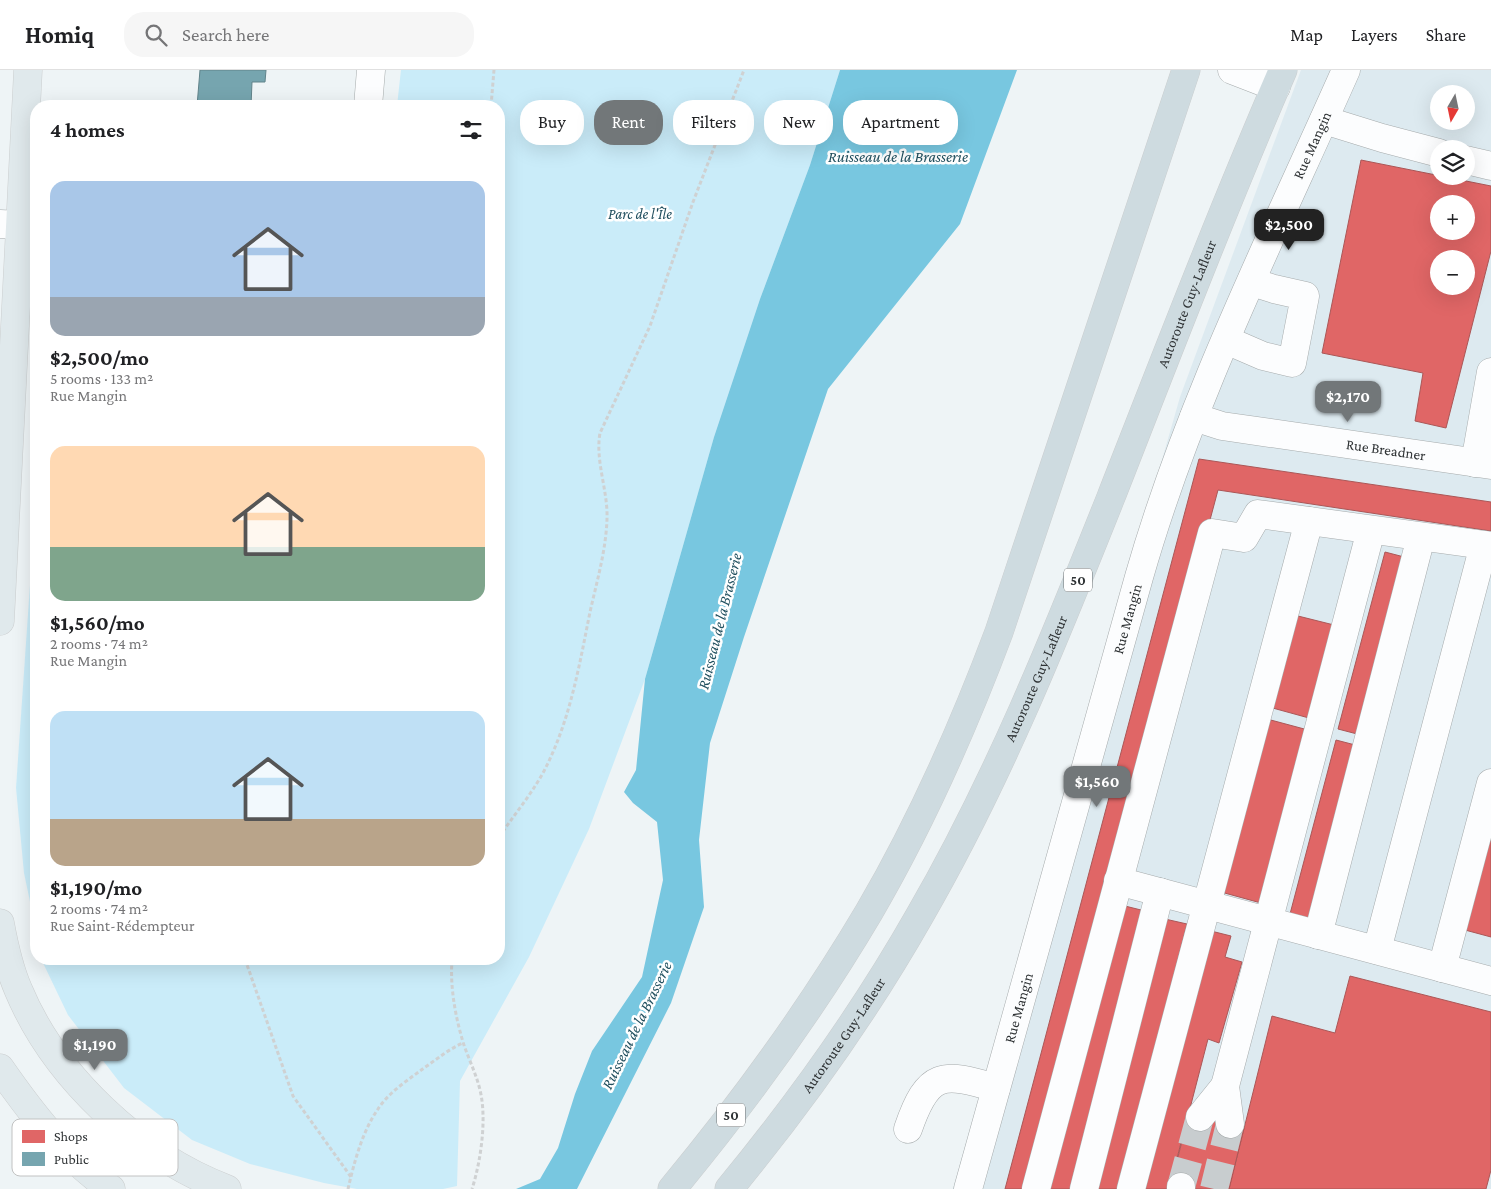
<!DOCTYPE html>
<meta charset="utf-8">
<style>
:root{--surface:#fff;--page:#f6f6f6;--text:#202124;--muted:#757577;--line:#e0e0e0;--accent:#727779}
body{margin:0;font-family:"Crimson Pro",serif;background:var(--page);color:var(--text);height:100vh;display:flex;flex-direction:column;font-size:19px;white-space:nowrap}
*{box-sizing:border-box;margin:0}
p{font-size:16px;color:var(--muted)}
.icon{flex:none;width:28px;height:28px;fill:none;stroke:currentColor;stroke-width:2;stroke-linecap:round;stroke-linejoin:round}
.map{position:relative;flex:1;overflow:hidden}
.panel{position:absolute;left:30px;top:30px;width:475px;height:865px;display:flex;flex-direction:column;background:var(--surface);border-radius:20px;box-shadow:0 5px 20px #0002}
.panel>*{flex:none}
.guide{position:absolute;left:520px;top:30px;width:475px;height:45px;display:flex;gap:10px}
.needle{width:32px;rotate:189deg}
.controls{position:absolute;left:1430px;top:15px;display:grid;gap:10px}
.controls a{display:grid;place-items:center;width:45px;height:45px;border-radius:50%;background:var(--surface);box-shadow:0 5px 20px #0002;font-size:25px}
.price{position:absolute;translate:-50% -42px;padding:0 11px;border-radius:10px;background:var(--accent);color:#fff;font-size:16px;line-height:32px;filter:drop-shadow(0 1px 2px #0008)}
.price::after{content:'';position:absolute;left:50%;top:30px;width:15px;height:11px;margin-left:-8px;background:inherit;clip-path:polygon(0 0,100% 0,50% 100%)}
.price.current{background:#222;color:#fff}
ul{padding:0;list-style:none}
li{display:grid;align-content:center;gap:10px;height:265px;padding:0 20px}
li span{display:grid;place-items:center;height:155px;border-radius:15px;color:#555}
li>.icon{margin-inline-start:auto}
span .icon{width:90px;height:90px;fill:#fffc;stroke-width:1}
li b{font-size:21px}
h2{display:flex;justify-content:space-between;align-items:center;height:60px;padding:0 20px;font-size:21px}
.pill{padding:0 18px;border-radius:20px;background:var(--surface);box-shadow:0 5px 20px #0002;font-size:18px;line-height:45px}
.pill.current{background:var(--accent);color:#fff}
header{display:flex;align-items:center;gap:30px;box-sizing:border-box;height:70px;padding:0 25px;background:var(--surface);border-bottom:1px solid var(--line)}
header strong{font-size:24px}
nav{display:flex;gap:28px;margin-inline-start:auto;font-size:18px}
.search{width:350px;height:45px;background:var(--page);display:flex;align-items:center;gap:12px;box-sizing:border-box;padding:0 18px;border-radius:20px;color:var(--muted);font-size:19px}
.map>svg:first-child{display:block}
</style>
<header>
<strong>Homiq</strong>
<div class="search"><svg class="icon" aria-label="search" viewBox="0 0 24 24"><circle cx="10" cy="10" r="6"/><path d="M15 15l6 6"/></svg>Search here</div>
<nav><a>Map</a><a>Layers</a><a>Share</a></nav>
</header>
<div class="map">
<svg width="1491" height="1119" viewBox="0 0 1491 1119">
<rect width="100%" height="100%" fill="#eef4f6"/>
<!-- built -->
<path fill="#ddeaf0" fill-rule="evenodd" d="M1301 0H1491V1119H953L1180 327ZM1439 24H1466V51H1439ZM1439 79H1466V106H1439ZM1439 134H1466V161H1439ZM1439 189H1466V216H1439Z"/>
<!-- green -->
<g fill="#caecf9">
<polygon points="401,0 840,0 810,95 760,229 714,367 645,609 589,759 529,887 460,1011 457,1116 443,1119 357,1119 324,1113 250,1094 192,1070 124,1018 68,945 44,895 42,889 499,889 499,36 397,36"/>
<polygon points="36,428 36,860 24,803 16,718"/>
</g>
<!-- water -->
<polygon fill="#78c7e0" points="840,0 1017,0 960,154 828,319 744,567 710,673 699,770 704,837 671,933 577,1119 516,1119 540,1109 558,1078 575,1024 592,981 642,907 663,810 657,752 633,733 624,722 636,700 645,609 714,367 760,229 810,95"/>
<!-- shops -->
<g fill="#e06666" stroke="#ab5757" fill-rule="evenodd">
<path d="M1361 90 1491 116V181L1446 358 1415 351 1423 303 1322 283ZM1439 134H1466V161H1439ZM1439 189H1466V216H1439Z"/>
<polygon points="1199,389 1491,432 1491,461 1218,420 1124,772 1025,1119 1005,1119"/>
<polygon points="1385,482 1408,488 1361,665 1338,659"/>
<polygon points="1294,545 1334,555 1309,648 1269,637"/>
<polygon points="1267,649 1308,660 1261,833 1221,822"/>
<polygon points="1336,670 1359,676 1313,849 1290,844"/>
<polygon points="1491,762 1491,867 1465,860"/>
<polygon points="1121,835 1145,841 1072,1119 1047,1119"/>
<polygon points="1165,849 1187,854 1119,1119 1096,1119"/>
<polygon points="1211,861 1231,866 1225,887 1242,892 1219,973 1208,969 1169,1119 1143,1119"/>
<polygon points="1350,906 1491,942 1491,1100 1486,1119 1229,1119 1272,946 1335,963"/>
<polygon points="1189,1044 1244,1058 1229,1119 1190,1119 1171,1114"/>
</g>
<!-- public -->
<polygon fill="#76a5af" stroke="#61838a" points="200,0 266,0 265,12 252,12 251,36 197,36"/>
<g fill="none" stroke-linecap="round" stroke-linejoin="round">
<!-- minor-tunnel -->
<g stroke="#c8cdcf" stroke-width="28" stroke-dasharray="28 14" stroke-linecap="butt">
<polyline points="1181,1117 1200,1047"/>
<polyline points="1214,1119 1230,1054"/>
</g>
<defs>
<g id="minor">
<polyline points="1232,0 1276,17"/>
<polyline points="368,36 371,0"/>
<polyline points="1324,50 1382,68 1439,83"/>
<polyline points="1466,90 1491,96"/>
<polyline points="0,154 20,155"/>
<polyline points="1226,270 1263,286 1292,293 1305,226 1274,219 1252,212"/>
<path id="s1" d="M1194 347 1222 356 1491 395"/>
<polyline points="1475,393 1491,302"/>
<polyline points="1118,811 1491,911"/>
<polyline points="1318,865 1421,467"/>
<polyline points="1377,880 1484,475"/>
<polyline points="1442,898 1491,713"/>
<polyline points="1225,1016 1371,460"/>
<polyline points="1200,1047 1225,1016 1230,1054"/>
<path d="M908 1059C928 1001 942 1002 996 1018"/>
<path id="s2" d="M968 1119 1139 507C1189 332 1272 167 1346 0"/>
<polyline points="1036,1119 1212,463 1244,468 1258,444 1491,476"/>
<polyline points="1084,1119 1160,822"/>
<polyline points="1131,1119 1309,451"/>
<polyline points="1181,1119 1181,1117"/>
</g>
<g id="major">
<polyline points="0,551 28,0"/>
<path d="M0 853C4 875 9 898 18 919 54 1006 139 1086 227 1119"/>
<path d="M0 998C32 1044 65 1087 111 1119"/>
</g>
<g id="highway">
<path d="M672 1119C744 1032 811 940 869 842 921 753 963 658 999 562L1186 0"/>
<path id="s3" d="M729 1119C799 1034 865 942 920 845 997 712 1054 570 1111 427 1167 284 1222 141 1283 0"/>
</g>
</defs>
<!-- minor casing -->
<use href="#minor" stroke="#a6abac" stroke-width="29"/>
<!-- major casing -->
<use href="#major" stroke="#cbcecf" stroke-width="29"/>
<!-- highway casing -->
<use href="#highway" stroke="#cbcecf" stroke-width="29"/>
<!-- path -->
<g stroke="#cfd1d2" stroke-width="3" stroke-dasharray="4 2.5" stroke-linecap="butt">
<polyline points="491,36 494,0"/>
<path d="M499 767C514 745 531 725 544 701 570 651 579 597 590 542 597 511 606 480 607 449 608 420 595 391 600 363L650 256 693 132 744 0"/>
<polyline points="245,889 293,1026 351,1107"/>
<path d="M452 889C450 917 455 945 463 972 468 988 476 1003 480 1020 487 1048 481 1091 472 1119"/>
<path d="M348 1119C354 1093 362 1062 378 1039 389 1022 408 1010 424 998 437 989 449 979 463 973"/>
</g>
<!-- minor -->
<use href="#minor" stroke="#fcfdfe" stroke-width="28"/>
<!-- major -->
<use href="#major" stroke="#e0e9ec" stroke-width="28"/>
<!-- highway -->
<use href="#highway" stroke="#cedbe0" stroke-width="28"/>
</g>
<g text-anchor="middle" stroke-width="5" stroke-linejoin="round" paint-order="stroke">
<!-- shield labels -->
<g fill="#fff" stroke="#6d7072" stroke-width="1">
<rect x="1064" y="498.5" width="28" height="23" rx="4"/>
<rect x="717" y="1033.5" width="28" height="23" rx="4"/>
</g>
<g font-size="14" font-weight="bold" fill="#2f3335">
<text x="1078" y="515">50</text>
<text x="731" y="1050">50</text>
</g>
<!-- street labels -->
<g font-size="15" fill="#2f3335" stroke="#fff">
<text dy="5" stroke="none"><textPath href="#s2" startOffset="1101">Rue Mangin</textPath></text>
<text dy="5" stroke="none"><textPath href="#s3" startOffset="1002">Autoroute Guy-Lafleur</textPath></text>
<text dy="5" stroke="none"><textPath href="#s1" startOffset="195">Rue Breadner</textPath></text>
<text dy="5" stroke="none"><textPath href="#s2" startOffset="592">Rue Mangin</textPath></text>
<text dy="5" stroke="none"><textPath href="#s3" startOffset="598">Autoroute Guy-Lafleur</textPath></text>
<text dy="5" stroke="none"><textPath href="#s2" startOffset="188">Rue Mangin</textPath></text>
<text dy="5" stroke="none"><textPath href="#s3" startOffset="192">Autoroute Guy-Lafleur</textPath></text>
</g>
<!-- park labels -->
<g font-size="15" font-style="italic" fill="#214f5f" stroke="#fff">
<text x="640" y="149">Parc de l'Île</text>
</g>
<!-- water labels -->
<g font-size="16" font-style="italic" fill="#21505f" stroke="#fff">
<text x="898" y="92">Ruisseau de la Brasserie</text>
<text transform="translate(719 551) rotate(-76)" y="6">Ruisseau de la Brasserie</text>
<text transform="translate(636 955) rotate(-64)" y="6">Ruisseau de la Brasserie</text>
</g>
</g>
<!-- legend -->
<rect x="12" y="1049" width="166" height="57" rx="8" fill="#fff" stroke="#c1c2c2" stroke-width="1"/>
<rect x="22" y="1060" width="23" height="13" fill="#e06666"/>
<rect x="22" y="1082" width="23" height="14" fill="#76a5af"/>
<g font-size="14" fill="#2f3335">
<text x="54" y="1071">Shops</text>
<text x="54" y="1094">Public</text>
</g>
</svg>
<div class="controls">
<a><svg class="needle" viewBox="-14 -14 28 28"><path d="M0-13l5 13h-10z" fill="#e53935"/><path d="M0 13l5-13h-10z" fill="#757577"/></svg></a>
<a><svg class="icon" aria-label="layers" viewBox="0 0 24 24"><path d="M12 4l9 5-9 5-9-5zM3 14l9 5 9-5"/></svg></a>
<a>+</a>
<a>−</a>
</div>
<b class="price current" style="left:1289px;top:181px">$2,500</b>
<b class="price" style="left:1348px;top:353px">$2,170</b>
<b class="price" style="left:1097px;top:738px">$1,560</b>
<b class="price" style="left:95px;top:1001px">$1,190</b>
<div class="guide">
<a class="pill">Buy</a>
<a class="pill current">Rent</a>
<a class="pill">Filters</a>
<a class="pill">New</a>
<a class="pill">Apartment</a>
</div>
<section class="panel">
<h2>4 homes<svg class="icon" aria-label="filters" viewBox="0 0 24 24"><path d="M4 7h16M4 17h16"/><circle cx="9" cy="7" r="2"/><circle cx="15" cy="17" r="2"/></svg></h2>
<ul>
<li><span style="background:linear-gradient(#a9c7e8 75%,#9aa5b1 0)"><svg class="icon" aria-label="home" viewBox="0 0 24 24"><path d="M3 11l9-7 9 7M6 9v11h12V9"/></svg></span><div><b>$2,500/mo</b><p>5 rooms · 133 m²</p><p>Rue Mangin</p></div></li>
<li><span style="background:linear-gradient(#ffd9b3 65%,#7fa58c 0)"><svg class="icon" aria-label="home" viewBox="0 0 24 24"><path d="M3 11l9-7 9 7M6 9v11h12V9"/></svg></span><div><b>$1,560/mo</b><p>2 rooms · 74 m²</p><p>Rue Mangin</p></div></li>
<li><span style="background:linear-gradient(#bfe0f5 70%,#b9a48a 0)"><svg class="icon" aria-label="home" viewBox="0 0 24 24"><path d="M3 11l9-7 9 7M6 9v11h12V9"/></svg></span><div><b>$1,190/mo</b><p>2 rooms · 74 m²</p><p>Rue Saint-Rédempteur</p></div></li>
</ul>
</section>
</div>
